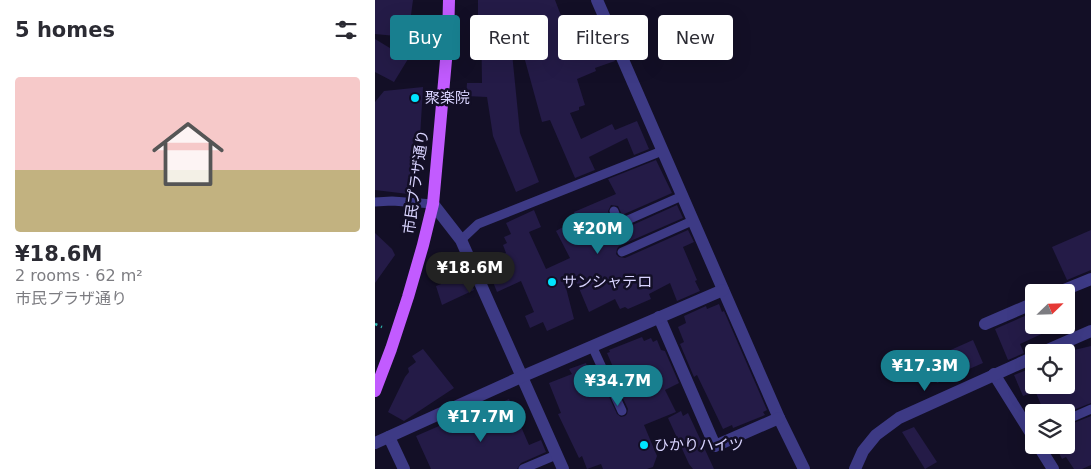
<!DOCTYPE html>
<meta charset="utf-8">
<style>
:root{--surface:#fff;--page:#f2f2f3;--text:#2b2b33;--muted:#7c7c81;--accent:#187f8f}
body{margin:0;font-family:"DejaVu Sans","Noto Sans JP",sans-serif;background:var(--page);color:var(--text);height:100vh;display:flex;flex-direction:column;font-size:19px;white-space:nowrap}
*{box-sizing:border-box;margin:0}
p{font-size:16px;color:var(--muted)}
.icon{flex:none;width:28px;height:28px;fill:none;stroke:currentColor;stroke-width:2;stroke-linecap:round;stroke-linejoin:round}
.map{position:relative;flex:1;overflow:hidden}
.panel{display:flex;flex-direction:column;background:var(--surface);width:375px}
.panel>*{flex:none}
.guide{position:absolute;left:15px;top:15px;width:475px;height:45px;display:flex;gap:10px}
.needle{width:32px;rotate:67deg}
.buttons{position:absolute;left:650px;top:284px;display:grid;gap:10px}
.buttons a{display:grid;place-items:center;width:50px;height:50px;border-radius:5px;background:var(--surface);box-shadow:0 5px 20px #0002;font-size:25px}
.price{position:absolute;translate:-50% -42px;padding:0 11px;border-radius:18px;background:var(--accent);color:#fff;font-size:16px;line-height:32px;filter:drop-shadow(0 1px 2px #0008)}
.price::after{content:'';position:absolute;left:50%;top:30px;width:15px;height:11px;margin-left:-8px;background:inherit;clip-path:polygon(0 0,100% 0,50% 100%)}
.price.on{background:#222;color:#fff}
ul{padding:0;list-style:none}
li{display:grid;align-content:center;gap:10px;height:265px;padding:0 15px}
li span{display:grid;place-items:center;height:155px;border-radius:5px;color:#555}
li>.icon{margin-inline-start:auto}
span .icon{width:90px;height:90px;fill:#fffc;stroke-width:1}
li b{font-size:21px}
h2{display:flex;justify-content:space-between;align-items:center;height:60px;padding:0 15px;font-size:21px}
.tag{padding:0 18px;border-radius:5px;background:var(--surface);box-shadow:0 5px 20px #0002;font-size:18px;line-height:45px}
.tag.on{background:var(--accent);color:#fff}
main{display:flex;flex:1;min-height:0}
.map>svg:first-child{display:block}
</style>
<main>
<section class="panel">
<h2>5 homes<svg class="icon" aria-label="filters" viewBox="0 0 24 24"><path d="M4 7h16M4 17h16"/><circle cx="9" cy="7" r="2"/><circle cx="15" cy="17" r="2"/></svg></h2>
<ul>
<li><span style="background:linear-gradient(#f6c9c9 60%,#c2b280 0)"><svg class="icon" aria-label="home" viewBox="0 0 24 24"><path d="M3 11l9-7 9 7M6 9v11h12V9"/></svg></span><div><b>¥18.6M</b><p>2 rooms · 62 m²</p><p>市民プラザ通り</p></div></li>
</ul>
</section>
<div class="map">
<svg width="716" height="469" viewBox="0 0 716 469">
<rect width="100%" height="100%" fill="#130f26"/>
<!-- building -->
<g fill="#241b47">
<polygon points="0,0 38,0 34,30 32,30 31,37 0,34"/>
<polygon points="103,0 180,0 190,26 218,15 224,30 226,29 240,61 220,68 221,71 202,79 210,105 204,107 204,110 195,113 206,139 237,124 240,130 262,121 274,149 259,155 252,138 214,157 220,170 200,178 175,120 167,122 145,42 136,43 145,133 164,182 141,192 118,136 112,97 91,96 92,83 107,83 106,18 103,17"/>
<polygon points="0,39 33,59 19,82 0,72"/>
<polygon points="48,87 45,138 39,137 33,194 0,190 0,102 9,91"/>
<polygon points="281,160 297,193 247,215 243,206 236,205 233,211 236,221 225,226 224,232 227,235 233,236 302,205 308,218 244,246 242,249 241,254 244,257 250,258 313,230 319,242 308,247 322,280 320,281 325,291 302,301 295,283 274,294 276,299 253,309 250,307 245,309 240,299 214,312 201,281 190,284 199,319 172,331 168,322 155,328 150,316 159,312 146,281 122,292 118,282 114,284 106,265 131,253 128,245 132,243 129,237 136,234 131,223 159,210 166,227 154,232 171,269 195,258 181,231 202,219 199,212 241,194 233,179"/>
<polygon points="716,230 716,270 692,280 677,247"/>
<polygon points="0,233 17,249 20,255 0,283"/>
<polygon points="83,252 99,290 67,305 61,286 69,283 63,269 70,265 68,258"/>
<polygon points="344,304 347,312 349,311 392,410 388,412 390,415 358,428 357,425 348,429 322,375 319,377 305,344 309,342 303,327 311,323 309,316 331,306 332,309"/>
<polygon points="659,312 659,325 686,325 645,344 649,353 633,360 620,329"/>
<polygon points="267,337 269,341 276,338 278,342 282,340 286,350 290,351 304,383 290,390 301,412 269,425 282,456 278,467 272,469 228,469 226,464 212,469 207,456 204,458 183,414 186,413 174,383 197,374 194,369 211,363 216,383 226,379 242,414 246,417 250,416 252,414 253,409 237,375 241,374 232,353 235,352 234,350"/>
<polygon points="598,340 608,363 562,383 551,361"/>
<polygon points="716,346 716,403 691,413 669,412 659,388 659,392 648,396 639,375 659,367 659,385 691,385 691,352"/>
<polygon points="48,349 79,388 29,421 13,412 30,377 34,372 33,368 41,362 37,356"/>
<polygon points="134,399 154,445 166,440 171,452 146,463 142,469 56,469 41,436 71,423 75,433 114,416 111,409"/>
<polygon points="306,411 308,416 313,413 339,469 318,469 314,464 293,418"/>
<polygon points="716,416 716,465 707,469 699,469 691,457 687,459 680,445 691,445 691,426"/>
<polygon points="539,427 562,462 550,469 527,432"/>
</g>
<g fill="none" stroke-linecap="round" stroke-linejoin="round">
<!-- path -->
<polyline stroke="#2fb8b0" stroke-width="2.5" stroke-dasharray="2.5 4" stroke-linecap="butt" points="0,324 7,327"/>
<!-- service -->
<g stroke="#3d3a85" stroke-width="9">
<polyline points="0,202 17,201 58,204"/>
<polyline points="239,211 244,224"/>
<polyline points="230,230 307,196"/>
<polyline points="86,240 103,224 287,151"/>
<polyline points="247,252 317,221"/>
<polyline points="217,346 247,411"/>
<polyline points="691,420 716,409"/>
<polyline points="148,469 181,455"/>
</g>
<!-- minor -->
<g stroke="#3d3a85" stroke-width="12">
<polyline points="222,0 404,418 429,469"/>
<polyline points="58,204 86,240 188,469"/>
<polyline points="684,292 716,279"/>
<polyline points="284,317 340,446 404,418"/>
<polyline points="610,324 659,303"/>
<polyline points="668,352 716,331"/>
<polyline points="619,374 659,438"/>
<polyline points="14,437 29,469"/>
<polyline points="0,443 146,377 348,290"/>
<polyline points="663,445 678,469"/>
<polyline points="480,469 488,451 501,435 524,418 659,357"/>
</g>
<!-- primary -->
<polyline stroke="#c25bff" stroke-width="12" points="0,391 16,349 33,297 48,245 58,204 73,38 74,0"/>
</g>
<!-- markers -->
<g fill="#00e5ff" stroke="#130f26" stroke-width="2">
<circle cx="40" cy="98" r="5"/>
<circle cx="177" cy="282" r="5"/>
<circle cx="269" cy="445" r="5"/>
</g>
<g text-anchor="middle" stroke-width="5" stroke-linejoin="round" paint-order="stroke">
<!-- poi labels -->
<g font-size="15" fill="#d9d4ff" stroke="#130f26" text-anchor="start">
<text x="50" y="103">聚楽院</text>
<text x="187" y="287">サンシャテロ</text>
<text x="279" y="450">ひかりハイツ</text>
</g>
<!-- street labels -->
<g font-size="15" fill="#d9d4ff" stroke="#130f26">
<text transform="translate(41 182) rotate(-82)" y="5">市民プラザ通り</text>
</g>
</g>
</svg>
<div class="buttons">
<a><svg class="needle" viewBox="-14 -14 28 28"><path d="M0-13l5 13h-10z" fill="#e53935"/><path d="M0 13l5-13h-10z" fill="#7c7c81"/></svg></a>
<a><svg class="icon" aria-label="locate" viewBox="0 0 24 24"><circle cx="12" cy="12" r="6"/><path d="M12 2v4M12 18v4M2 12h4M18 12h4"/></svg></a>
<a><svg class="icon" aria-label="layers" viewBox="0 0 24 24"><path d="M12 4l9 5-9 5-9-5zM3 14l9 5 9-5"/></svg></a>
</div>
<b class="price" style="left:223px;top:255px">¥20M</b>
<b class="price on" style="left:95px;top:294px">¥18.6M</b>
<b class="price" style="left:550px;top:392px">¥17.3M</b>
<b class="price" style="left:243px;top:407px">¥34.7M</b>
<b class="price" style="left:106px;top:443px">¥17.7M</b>
<div class="guide">
<a class="tag on">Buy</a>
<a class="tag">Rent</a>
<a class="tag">Filters</a>
<a class="tag">New</a>
</div>
</div>
</main>
